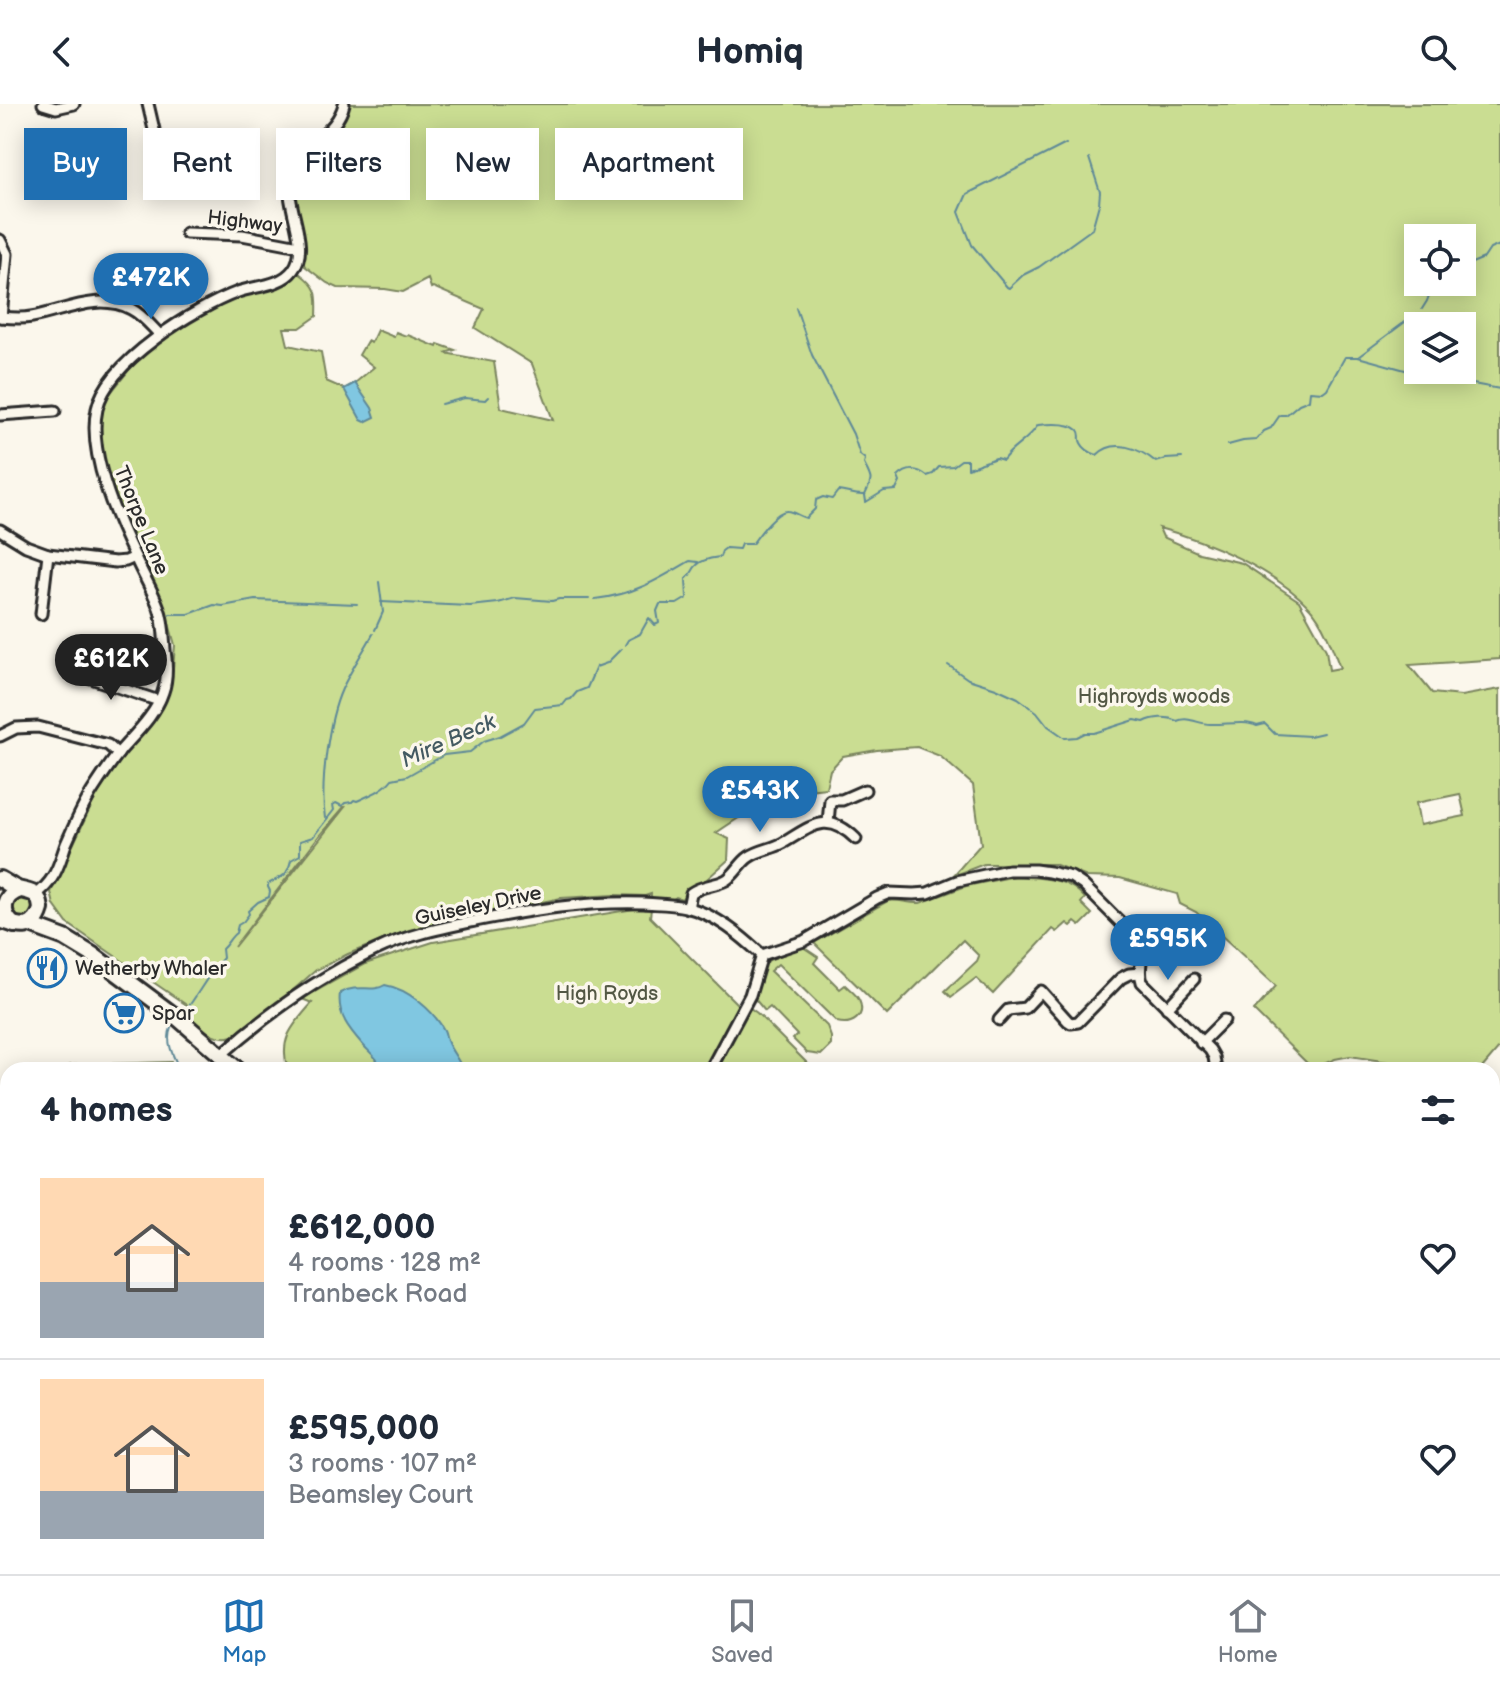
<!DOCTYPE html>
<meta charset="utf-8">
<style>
:root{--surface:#fff;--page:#f6f6f7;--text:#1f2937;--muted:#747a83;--line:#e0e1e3;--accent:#1f6fb2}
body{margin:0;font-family:"Balsamiq Sans",sans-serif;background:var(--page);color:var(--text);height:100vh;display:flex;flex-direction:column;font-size:30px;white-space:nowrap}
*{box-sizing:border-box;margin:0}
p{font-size:26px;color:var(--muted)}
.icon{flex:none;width:44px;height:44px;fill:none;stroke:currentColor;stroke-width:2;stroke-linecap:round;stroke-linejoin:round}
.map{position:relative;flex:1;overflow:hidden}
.details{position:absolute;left:0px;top:958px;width:1500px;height:512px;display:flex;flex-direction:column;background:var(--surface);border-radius:24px 24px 0 0;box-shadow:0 4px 20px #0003}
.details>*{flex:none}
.hud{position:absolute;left:24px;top:24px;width:800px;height:72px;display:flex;gap:16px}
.fabs{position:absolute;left:1404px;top:120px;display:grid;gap:16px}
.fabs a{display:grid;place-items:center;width:72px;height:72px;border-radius:0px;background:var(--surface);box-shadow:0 4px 20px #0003;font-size:40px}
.price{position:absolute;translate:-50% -68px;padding:0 18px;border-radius:28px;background:var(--accent);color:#fff;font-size:26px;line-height:52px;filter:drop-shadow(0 2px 4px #0008)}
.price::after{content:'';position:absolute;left:50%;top:48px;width:24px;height:18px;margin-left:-12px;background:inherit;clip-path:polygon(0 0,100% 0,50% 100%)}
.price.current{background:#222;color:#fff}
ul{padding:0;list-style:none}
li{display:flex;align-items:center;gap:24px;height:200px;padding:0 40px}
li+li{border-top:2px solid var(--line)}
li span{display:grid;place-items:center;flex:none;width:224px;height:160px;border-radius:0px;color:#555}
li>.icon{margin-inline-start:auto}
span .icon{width:96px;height:96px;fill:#fffc;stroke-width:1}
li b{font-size:34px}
h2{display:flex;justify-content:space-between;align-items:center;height:96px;padding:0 40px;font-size:34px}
.pill{padding:0 28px;border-radius:0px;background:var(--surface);box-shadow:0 4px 20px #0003;font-size:28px;line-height:72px}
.pill.current{background:var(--accent);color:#fff}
header{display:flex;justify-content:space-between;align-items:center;height:104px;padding:0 40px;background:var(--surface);font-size:36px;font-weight:700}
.tab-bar{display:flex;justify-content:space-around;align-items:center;height:112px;border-top:2px solid var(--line);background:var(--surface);font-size:22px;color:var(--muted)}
.tab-bar a{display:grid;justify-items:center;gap:4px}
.tab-bar .current{color:var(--accent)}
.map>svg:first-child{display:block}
</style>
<header><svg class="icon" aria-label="back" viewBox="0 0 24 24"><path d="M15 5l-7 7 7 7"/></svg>Homiq<svg class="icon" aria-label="search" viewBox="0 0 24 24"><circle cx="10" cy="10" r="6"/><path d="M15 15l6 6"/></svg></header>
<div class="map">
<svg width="1500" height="1470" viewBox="0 0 1500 1470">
<rect width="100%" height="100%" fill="#fbf7ec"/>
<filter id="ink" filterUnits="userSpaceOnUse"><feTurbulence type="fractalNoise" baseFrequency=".0125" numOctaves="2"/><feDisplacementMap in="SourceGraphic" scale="16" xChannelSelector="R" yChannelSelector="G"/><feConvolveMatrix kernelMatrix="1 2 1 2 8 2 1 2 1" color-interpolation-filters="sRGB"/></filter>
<g filter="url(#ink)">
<!-- green -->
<g fill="#cadd92" stroke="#7a845e" stroke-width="2" fill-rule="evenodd">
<path d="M349 0H1500V555L1409 561 1432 589 1461 592 1500 585V943L1482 964 1475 966H1408L1407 961 1350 952 1335 955 1313 965 1254 907 1276 882 1196 808 1180 800 1177 790 1120 774 1087 773 1054 760H984L953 772 981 740 973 681 940 652 917 643 877 646 843 652 830 666 826 684C778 687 754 703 716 729L729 735 728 756 707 775 686 788 682 795 676 793 669 798 656 799 651 795V790L645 792 614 791 561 794 409 826 348 850 316 866 284 894 233 932C214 938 200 922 184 911L188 902 67 819 54 801 51 788 102 679 168 585 173 564 175 541 165 505 150 468 108 382 101 351 98 315 108 292 137 256 162 233 216 198 289 175 299 169C318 183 318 189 317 212L300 224H284L288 241 321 248 326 277 344 285 355 279 374 263 359 251 367 237 371 239 377 226 394 233 396 228 406 232 408 231 437 243 438 240 455 246 445 249 494 258 501 304 553 316 532 260 475 224 484 205 433 183 431 184 428 175 403 188 385 185 338 184 327 179 305 162 302 157C299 136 289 94 295 75 303 43 341 35 349 0ZM1418 134H1462V178H1418ZM1418 222H1462V266H1418ZM1159 424C1208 437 1275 466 1310 504 1324 519 1333 545 1340 564L1329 566 1326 546 1299 497 1242 459 1199 449 1163 433ZM1460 690 1465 712 1420 721 1416 699ZM344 703H345L234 843 319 732Z"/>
<path d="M1016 772C1043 775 1066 772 1085 794L1081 799 1092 810 1080 822 1075 818 1071 822 1067 819 1057 828 1053 825 993 890 976 874 951 893 945 887 977 857 979 852 963 836 887 911 814 839 888 797C899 795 909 800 920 799L966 782Z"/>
<circle cx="22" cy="804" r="11"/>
<path d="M634 805H651L650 813 739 902 704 966H288C278 935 293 921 312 899L302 895 365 860 433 838Z"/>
<path d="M803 843 818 853 814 859 840 885 845 881C850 886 857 891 859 896 867 913 851 922 837 918L778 860 770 867 827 922 831 933V941L821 951 807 949 793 935 797 931 770 903 765 907 754 894 763 864 769 856Z"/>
<polygon points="750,904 757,909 814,966 716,966 745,910"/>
<polygon points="171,958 175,966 60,966 71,961"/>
<polygon points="8,989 8,1388 0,1381 0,1003"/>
<polygon points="1500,1076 1500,1207 1492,1215 1492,1092 1493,1091 1492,1078"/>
<polygon points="0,1408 8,1415 8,1462 64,1462 74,1470 0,1470"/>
<polygon points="95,1462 210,1462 217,1470 104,1470"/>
<polygon points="272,1462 349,1462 354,1470 276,1470"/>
<polygon points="637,1462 1186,1462 1188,1470 641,1470"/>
<polygon points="1198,1462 1282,1462 1271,1470 1247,1470 1244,1464 1231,1470 1201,1470"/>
</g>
<!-- water -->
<g fill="#80c7e1" stroke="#5e8998" stroke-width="2">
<polygon points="355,279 372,304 375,313 365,318 361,316 344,285"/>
<path d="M385 881C408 885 433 906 444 926 446 930 446 935 448 939 452 948 459 956 463 966H382C378 954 371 950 363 941 349 925 337 911 340 889 359 879 372 889 385 881Z"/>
</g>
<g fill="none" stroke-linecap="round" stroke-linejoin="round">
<!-- stream -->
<g stroke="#5e8998" stroke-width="2">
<polyline points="1066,40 967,90 959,108 972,141 1007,183 1009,184 1023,171 1039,163 1092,125 1099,100 1100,88 1089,54"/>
<polyline points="1462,163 1484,154 1490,145 1500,141"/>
<path d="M796 204 812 251 853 330 860 351 865 355 864 360C872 375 873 375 865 391"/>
<polyline points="1422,205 1427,197 1434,178"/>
<polyline points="1358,253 1405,218"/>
<polyline points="1419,270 1500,285"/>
<polyline points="441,300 465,294 485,296 488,293"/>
<polyline points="1228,341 1243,337 1256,336 1264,327 1271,324 1280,311 1286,311 1299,300 1309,296 1310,287 1323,288 1327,285 1345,253 1358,253 1416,269"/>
<path d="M595 495C633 491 658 476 690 457L698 458"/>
<polyline points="381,498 470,502 498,499 515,494 552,497 559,495 589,495"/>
<polyline points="170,510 189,510 214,501 223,502 255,496 357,500"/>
<polyline points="375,526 383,508 379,478"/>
<path d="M625 541 628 536 640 530 649 514 655 521 659 519 657 507 660 500H677L687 494 686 475C693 470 692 465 697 461 702 455 713 454 720 453L722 447 726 444 739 445 741 440H752C758 432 776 406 787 407 793 407 800 413 806 414L815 405 816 396 823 393 832 395 838 387C848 388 855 392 865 391L866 398 884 387 896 386 900 378 898 373C908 363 917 364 927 372L933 370 939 363 953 362 961 356H968V364L996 354 1003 356C1013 342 1029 336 1038 321 1048 320 1070 318 1078 326 1082 331 1078 334 1081 339 1084 345 1091 349 1097 351 1114 334 1139 344 1156 358L1166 355 1182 354"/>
<path d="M948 561 968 575 996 584 1018 594 1037 608 1048 622 1065 634 1077 633 1085 629H1094L1135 616 1144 618C1154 613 1167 612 1177 617 1189 612 1198 620 1210 620 1225 621 1244 616 1257 622L1265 620 1275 630 1310 632 1323 629"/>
<path d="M325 714C320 681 328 616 342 585 351 566 363 548 373 530"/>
<path d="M186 906C199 889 208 870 223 854L222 845C228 840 230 833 236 829L238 821 243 818 249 810 248 807 258 798 269 793 270 787 268 783V780C282 772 287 774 291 756L300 751V737L313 733 334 706 333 701 336 699 342 702 345 699 352 698 354 696 357 697C370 691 384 686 392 675L407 672 444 651 470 648 484 637 500 632 524 619 535 604 563 601 567 596 571 595 577 588 587 584 596 563 607 559 621 545"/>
<path d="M171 924C165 938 174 954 180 966"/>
<polyline points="210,1462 216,1470"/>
</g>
<defs>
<g id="street">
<polyline points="43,0 56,4 74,0"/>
<polyline points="148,0 158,43"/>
<polyline points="186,129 242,131 299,142"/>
<polyline points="0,136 7,150 1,213"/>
<path d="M0 213C11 214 21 215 32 213 65 207 98 188 131 205 143 211 151 222 160 231"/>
<polyline points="0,311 55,307"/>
<polyline points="0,426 26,442 48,450 115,458 126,457 135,453"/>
<polyline points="41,510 48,450"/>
<polyline points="73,568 159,597"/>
<polyline points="0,632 16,624 38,623 108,641 118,650"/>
<polyline points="828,719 830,696 842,696 865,686"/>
<path d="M36 791C42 786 48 781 52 774 59 764 62 751 66 740 74 722 82 703 93 686 102 672 111 659 121 646 136 629 156 610 163 588 168 574 167 560 165 546 164 533 164 517 159 504 153 487 143 471 136 455 117 416 87 349 97 305 107 258 195 204 238 188 255 182 281 182 293 166 312 141 283 101 291 72 300 41 337 31 344 0"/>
<path d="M688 804 691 789C702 781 715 782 726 776 735 771 740 759 749 753 759 746 772 745 783 739 811 723 827 706 856 735"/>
<path d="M762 851 804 837 877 794 889 789 914 790 928 789 957 777 1008 766H1035L1049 768 1071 773 1083 781 1140 838C1145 852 1137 864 1142 878L1210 946 1214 953 1216 966"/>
<polyline points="1167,904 1194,875"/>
<polyline points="999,916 1008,906 1025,904 1041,887 1068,917 1071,919 1078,918 1121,874 1129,870 1140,869"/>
<polyline points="1201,939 1224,916"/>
<path d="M221 951C268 909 319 873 376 846 407 831 442 824 475 817 531 806 587 797 644 799 658 800 673 800 686 803 717 811 740 831 762 851"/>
<polyline points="710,966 750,891 762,851"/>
<polyline points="1500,995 1494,998 1500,1022"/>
<polyline points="1492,1032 1500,1026"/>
<polyline points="1492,1316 1500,1316"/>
<polyline points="1189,1462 1193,1470"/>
<polyline points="1383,1462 1383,1470"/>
</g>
<g id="secondary">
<polyline points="1492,1230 1500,1221"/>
<polyline points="1284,1470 1295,1462"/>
</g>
<g id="primary">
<path d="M0 775C6 778 12 783 18 785 32 789 39 787 41 805 34 829 18 822 0 816"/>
<path d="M14 821C0 809 2 792 20 786"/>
<polyline points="30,821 65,834 93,851 179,915 238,966"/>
<polyline points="568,1462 575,1470"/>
</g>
</defs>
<!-- street casing -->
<use href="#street" stroke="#2b2b2b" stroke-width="15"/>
<!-- secondary casing -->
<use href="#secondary" stroke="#2b2b2b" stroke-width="18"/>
<!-- primary casing -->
<use href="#primary" stroke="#2b2b2b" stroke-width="20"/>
<!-- street -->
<use href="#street" stroke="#fbf7ec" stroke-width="9"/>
<!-- secondary -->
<use href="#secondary" stroke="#fbf7ec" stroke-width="12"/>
<!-- primary -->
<use href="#primary" stroke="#fbf7ec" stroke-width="14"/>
<!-- rail -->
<g stroke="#2b2b2b" stroke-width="2">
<polyline points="0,1391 8,1398"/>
<polyline points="79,1462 89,1470"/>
</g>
</g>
</g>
<!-- icons -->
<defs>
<symbol id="restaurant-ring" viewBox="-11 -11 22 22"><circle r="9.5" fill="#fbf7ec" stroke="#1f6fb2" stroke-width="1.5"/><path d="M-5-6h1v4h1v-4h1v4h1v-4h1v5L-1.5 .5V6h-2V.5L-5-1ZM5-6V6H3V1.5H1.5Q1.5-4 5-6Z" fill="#1f6fb2"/></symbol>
<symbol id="supermarket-ring" viewBox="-11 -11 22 22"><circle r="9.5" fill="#fbf7ec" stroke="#1f6fb2" stroke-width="1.5"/><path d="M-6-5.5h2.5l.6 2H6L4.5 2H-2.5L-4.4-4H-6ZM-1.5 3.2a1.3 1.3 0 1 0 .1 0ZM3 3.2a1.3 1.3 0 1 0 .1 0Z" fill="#1f6fb2"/></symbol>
</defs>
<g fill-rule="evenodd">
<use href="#restaurant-ring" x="25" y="842" width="44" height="44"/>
<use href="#supermarket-ring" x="102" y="887" width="44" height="44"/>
</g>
<g text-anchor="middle" stroke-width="7" stroke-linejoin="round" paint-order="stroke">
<!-- street labels -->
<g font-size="20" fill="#2b2b2b" stroke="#fbf7ec">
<text transform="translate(245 117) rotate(7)" y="7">Highway</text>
<text transform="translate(142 416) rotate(68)" y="7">Thorpe Lane</text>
<text transform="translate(478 801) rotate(-12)" y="7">Guiseley Drive</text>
</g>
<!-- park labels -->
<g font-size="20" fill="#535845" stroke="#fbf7ec">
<text x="1154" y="599">Highroyds woods</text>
<text x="607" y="896">High Royds</text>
</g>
<!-- poi labels -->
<g font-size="20" fill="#2b2b2b" stroke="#fbf7ec" text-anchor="start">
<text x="75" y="871">Wetherby Whaler</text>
<text x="152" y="916">Spar</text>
</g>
<!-- water labels -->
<g font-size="22" font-style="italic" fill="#445a62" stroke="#fbf7ec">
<text transform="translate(448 636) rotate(-24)" y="8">Mire Beck</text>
</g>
</g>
</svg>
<div class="fabs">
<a><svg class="icon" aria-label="locate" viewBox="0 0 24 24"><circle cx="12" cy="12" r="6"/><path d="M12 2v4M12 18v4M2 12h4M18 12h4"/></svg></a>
<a><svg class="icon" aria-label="layers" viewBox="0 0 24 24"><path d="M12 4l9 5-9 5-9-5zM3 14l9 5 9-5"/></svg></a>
</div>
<b class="price" style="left:151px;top:217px">£472K</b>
<b class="price current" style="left:111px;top:598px">£612K</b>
<b class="price" style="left:760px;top:730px">£543K</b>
<b class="price" style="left:1168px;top:878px">£595K</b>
<div class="hud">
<a class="pill current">Buy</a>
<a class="pill">Rent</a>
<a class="pill">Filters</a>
<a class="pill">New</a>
<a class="pill">Apartment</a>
</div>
<section class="details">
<h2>4 homes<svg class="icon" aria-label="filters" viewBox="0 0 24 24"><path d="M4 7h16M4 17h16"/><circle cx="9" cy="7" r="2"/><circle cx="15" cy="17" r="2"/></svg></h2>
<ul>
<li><span style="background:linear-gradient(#ffd9b3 65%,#9aa5b1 0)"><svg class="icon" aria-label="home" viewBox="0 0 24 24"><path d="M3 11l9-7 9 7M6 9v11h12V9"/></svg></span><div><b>£612,000</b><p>4 rooms · 128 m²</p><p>Tranbeck Road</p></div><svg class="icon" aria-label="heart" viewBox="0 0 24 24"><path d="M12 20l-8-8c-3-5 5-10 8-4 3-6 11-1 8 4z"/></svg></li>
<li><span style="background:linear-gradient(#ffd9b3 70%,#9aa5b1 0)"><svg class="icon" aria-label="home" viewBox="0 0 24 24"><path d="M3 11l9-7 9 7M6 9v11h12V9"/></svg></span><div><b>£595,000</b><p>3 rooms · 107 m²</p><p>Beamsley Court</p></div><svg class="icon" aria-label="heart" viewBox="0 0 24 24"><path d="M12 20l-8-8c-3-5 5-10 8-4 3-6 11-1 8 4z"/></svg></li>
</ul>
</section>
</div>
<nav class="tab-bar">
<a class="current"><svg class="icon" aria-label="map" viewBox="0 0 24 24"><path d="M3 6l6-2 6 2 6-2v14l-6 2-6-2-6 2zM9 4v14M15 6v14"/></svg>Map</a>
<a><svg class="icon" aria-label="saved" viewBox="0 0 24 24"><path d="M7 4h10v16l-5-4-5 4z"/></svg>Saved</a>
<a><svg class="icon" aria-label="home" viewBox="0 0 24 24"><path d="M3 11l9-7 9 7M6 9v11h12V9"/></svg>Home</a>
</nav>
